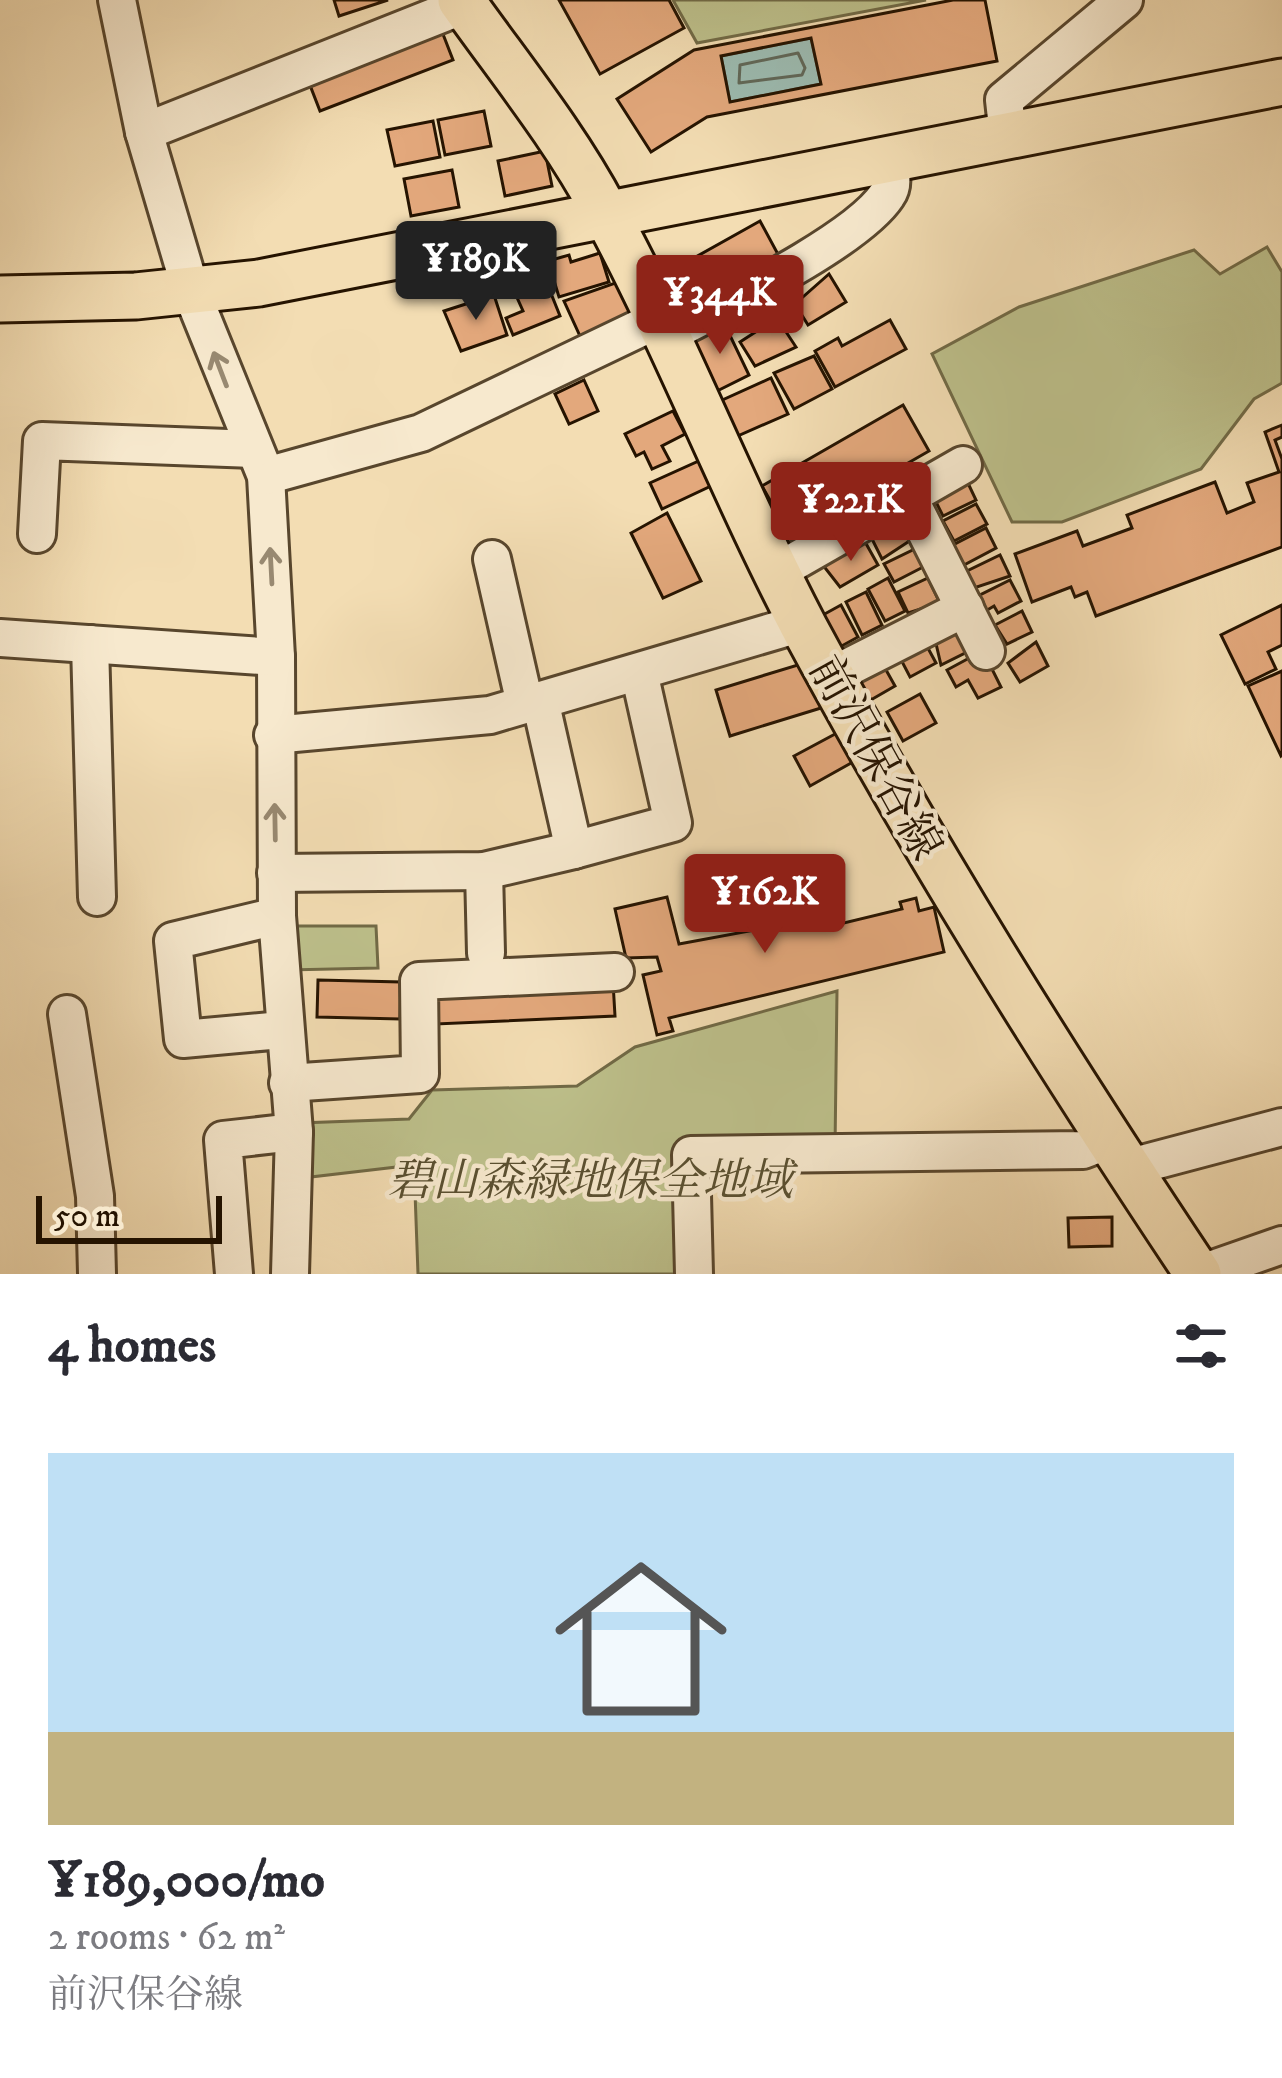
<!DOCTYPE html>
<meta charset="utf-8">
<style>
:root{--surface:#fff;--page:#f2f2f3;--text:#2b2b33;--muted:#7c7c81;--line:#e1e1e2;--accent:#8f2418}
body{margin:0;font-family:"IM FELL DW Pica","Noto Serif JP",serif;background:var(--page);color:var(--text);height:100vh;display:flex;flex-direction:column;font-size:45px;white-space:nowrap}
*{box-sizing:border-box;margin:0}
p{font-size:39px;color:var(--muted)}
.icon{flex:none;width:66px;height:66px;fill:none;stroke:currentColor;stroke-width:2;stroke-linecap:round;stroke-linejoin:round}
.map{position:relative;height:1274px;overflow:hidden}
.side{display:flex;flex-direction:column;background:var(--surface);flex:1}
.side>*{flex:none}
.scale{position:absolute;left:36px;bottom:30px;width:186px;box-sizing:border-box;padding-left:12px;border:6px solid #251300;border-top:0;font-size:33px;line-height:42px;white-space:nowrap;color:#251300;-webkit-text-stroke:9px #f7e9ce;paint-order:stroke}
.price{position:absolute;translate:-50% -102px;padding:0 27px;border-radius:12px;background:var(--accent);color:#fff;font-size:39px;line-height:78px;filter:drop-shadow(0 3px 6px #0008)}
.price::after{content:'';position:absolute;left:50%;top:72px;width:36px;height:27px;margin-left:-18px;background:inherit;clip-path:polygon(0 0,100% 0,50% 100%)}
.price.selected{background:#222;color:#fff}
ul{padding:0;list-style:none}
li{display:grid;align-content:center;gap:24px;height:636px;padding:0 48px}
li+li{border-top:3px solid var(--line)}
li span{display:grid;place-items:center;height:372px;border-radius:0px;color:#555}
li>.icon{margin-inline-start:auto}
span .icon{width:216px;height:216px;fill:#fffc;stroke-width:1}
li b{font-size:51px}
h2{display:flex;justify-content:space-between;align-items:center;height:144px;padding:0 48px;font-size:51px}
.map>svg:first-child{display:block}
</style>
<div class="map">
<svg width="1282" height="1274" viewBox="0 0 1282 1274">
<rect width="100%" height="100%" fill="#f3ddb3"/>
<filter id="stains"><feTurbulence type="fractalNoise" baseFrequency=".00167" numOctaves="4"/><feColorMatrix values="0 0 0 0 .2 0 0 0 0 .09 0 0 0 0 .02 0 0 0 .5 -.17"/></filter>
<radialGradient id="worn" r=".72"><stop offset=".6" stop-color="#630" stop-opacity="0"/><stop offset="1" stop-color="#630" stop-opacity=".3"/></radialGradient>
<!-- green -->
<g fill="#bdc08b" stroke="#716a46" stroke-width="3">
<polygon points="673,0 926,0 697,43"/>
<polygon points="1267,247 1282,272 1282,383 1254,399 1201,469 1062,522 1012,522 932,354 1019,307 1194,250 1220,274"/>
<polygon points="285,926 376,926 378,968 287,970"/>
<polygon points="837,991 835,1149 685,1148 687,1274 418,1274 414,1165 302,1178 300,1123 409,1119 432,1090 577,1086 635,1047"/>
</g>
<!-- water -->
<polygon fill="#9cbbb1" stroke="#6c786a" stroke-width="3" points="811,38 821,84 730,102 721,56"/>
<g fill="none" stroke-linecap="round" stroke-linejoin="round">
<!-- shore -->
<polygon stroke="#606758" stroke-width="3" points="798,53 805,68 802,75 739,83 740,65"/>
</g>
<!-- building -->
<g fill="#e3a87c" stroke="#251300" stroke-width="3" fill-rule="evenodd">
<polygon points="334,0 388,0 339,16"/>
<polygon points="559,0 669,0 684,28 600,74"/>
<path d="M953 0H985L997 61 707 117 651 152 617 99 694 50ZM811 38 821 84 730 102 721 56Z"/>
<polygon points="441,29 453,60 320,111 308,80"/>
<polygon points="484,111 491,146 445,155 438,120"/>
<polygon points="433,121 440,157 395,166 387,130"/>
<polygon points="545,151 552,186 505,196 498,161"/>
<polygon points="452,170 459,207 411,216 404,179"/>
<polygon points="760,221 780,258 696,304 676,268"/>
<polygon points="600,253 609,282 559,297 548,261 569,255 571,262"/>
<polygon points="829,274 846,302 808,325 795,304"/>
<polygon points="546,281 560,316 513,335 506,318 523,311 515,293"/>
<polygon points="618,282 636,320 585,347 564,301"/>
<polygon points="494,295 507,335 461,351 444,311"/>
<polygon points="773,312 796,347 755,366 740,342 757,331 753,324"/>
<polygon points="890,320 906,349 835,387 815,351 838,338 842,346"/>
<polygon points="724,323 749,375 717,391 692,338"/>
<polygon points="814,356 832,389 794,409 774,373"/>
<polygon points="771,378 788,414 733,438 718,402"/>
<polygon points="584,380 598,411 569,424 555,394"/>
<polygon points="903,405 929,451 788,532 762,486"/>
<polygon points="673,411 685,434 662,446 670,461 652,469 644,452 636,456 625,434"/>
<polygon points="1282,425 1282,437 1275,440 1282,459 1282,547 1096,616 1087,592 1075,597 1071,587 1032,602 1015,554 1077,531 1083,546 1132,528 1127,515 1215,482 1227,513 1254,502 1247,483 1279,472 1265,432"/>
<polygon points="701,460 713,485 662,509 650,483"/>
<polygon points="966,479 976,500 943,516 933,496"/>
<polygon points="976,504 987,524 954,541 943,521"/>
<polygon points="667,513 701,581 663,598 631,533"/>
<polygon points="907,523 914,538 882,559 872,539"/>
<polygon points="986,528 996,548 964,565 953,545"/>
<polygon points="864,540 878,565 840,587 822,564"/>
<polygon points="919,547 929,564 894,582 884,564"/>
<polygon points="1000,555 1010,576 974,588 967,571"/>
<polygon points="888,578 905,611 885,621 868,589"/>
<polygon points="928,578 940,603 908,613 898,592"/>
<polygon points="1010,580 1021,601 998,613 994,606 984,612 976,597"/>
<polygon points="866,592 882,625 862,635 846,602"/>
<polygon points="841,605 858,637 838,648 821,616"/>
<polygon points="1282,605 1282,645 1268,652 1276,669 1245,684 1221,635"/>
<polygon points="1022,611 1032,632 1007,644 995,625"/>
<polygon points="959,622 973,649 941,665 934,635"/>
<polygon points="923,639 936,663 910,677 897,652"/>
<polygon points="1036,642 1048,666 1020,682 1008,663"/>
<polygon points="973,656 986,657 1001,687 978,698 968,680 956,687 947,670"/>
<polygon points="881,661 895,686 869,701 858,682"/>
<polygon points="801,664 821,708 730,736 716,690"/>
<polygon points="1282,671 1282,755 1281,756 1248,686"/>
<polygon points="920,694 936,723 903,741 887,712"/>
<polygon points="837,733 853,762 810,786 794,756"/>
<polygon points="667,897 679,944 787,924 813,922 815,930 902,909 900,902 916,898 919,911 934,907 944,952 669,1018 673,1031 657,1035 643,975 661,971 657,957 626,958 615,909"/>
<polygon points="318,980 401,982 400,1019 317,1017"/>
<polygon points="613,982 615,1016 436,1024 434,990"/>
<polygon points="1112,1217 1112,1246 1069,1247 1068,1218"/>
</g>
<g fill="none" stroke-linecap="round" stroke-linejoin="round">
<defs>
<g id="minor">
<polyline points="117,0 144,132 191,291 266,476 276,657 277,916 294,1132 290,1274"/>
<polyline points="144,132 464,5"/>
<polyline points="1008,136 1004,100 1124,0"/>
<path d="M666 335C719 307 856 242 887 195 895 184 890 171 888 159"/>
<polyline points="266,476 421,433 659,319"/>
<polyline points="908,496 986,651"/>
<polyline points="37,534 42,441 254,449"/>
<polyline points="492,559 525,704"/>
<polyline points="778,571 963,465"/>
<polyline points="0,638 276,657"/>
<polyline points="90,644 97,897"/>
<polyline points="831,676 965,608"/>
<polyline points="540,700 574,850 673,823 639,672"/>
<polyline points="273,735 490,715 802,623"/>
<polyline points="484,871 486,953"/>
<polyline points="276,873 484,871 574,850"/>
<polyline points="277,916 173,941 183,1039 282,1030"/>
<polyline points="67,1014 95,1196 97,1274"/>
<polyline points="288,1083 420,1074 419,981 615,972"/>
<polyline points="1127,1168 1282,1127"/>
<polyline points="234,1274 223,1140 294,1132"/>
<polyline points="694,1274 691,1155 1083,1150 1109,1140"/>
<polyline points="1199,1274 1282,1245"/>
</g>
<g id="major">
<path d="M461 0C510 69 564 135 604 210 678 347 733 492 805 629 924 851 1058 1064 1198 1274"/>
<polyline points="0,299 136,296 259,283 1282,82"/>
</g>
</defs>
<!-- minor casing -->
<use href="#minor" stroke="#58462d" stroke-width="42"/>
<!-- major casing -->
<use href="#major" stroke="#251300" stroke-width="51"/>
<!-- minor -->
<use href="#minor" stroke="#f7e9ce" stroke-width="36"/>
<!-- major -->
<use href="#major" stroke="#f3ddb3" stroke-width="45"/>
</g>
<!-- one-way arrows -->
<defs><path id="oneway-shaft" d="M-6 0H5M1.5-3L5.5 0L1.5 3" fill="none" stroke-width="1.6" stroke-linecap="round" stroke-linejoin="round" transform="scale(3)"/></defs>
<g stroke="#988971">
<use href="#oneway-shaft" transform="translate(220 369) rotate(-111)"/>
<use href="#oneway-shaft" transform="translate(271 566) rotate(-93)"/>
<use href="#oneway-shaft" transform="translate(275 822) rotate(-91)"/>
</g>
<g text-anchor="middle" stroke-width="9" stroke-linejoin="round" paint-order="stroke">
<!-- street labels -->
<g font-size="45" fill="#251300" stroke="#f7e9ce">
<text transform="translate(877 757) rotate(61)" y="16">前沢保谷線</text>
</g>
<!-- park labels -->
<g font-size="45" font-style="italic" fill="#5a5031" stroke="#f7e9ce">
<text x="590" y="1195">碧山森緑地保全地域</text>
</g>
</g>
<rect width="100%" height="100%" filter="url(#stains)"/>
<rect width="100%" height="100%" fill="url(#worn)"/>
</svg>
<div class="scale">50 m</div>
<b class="price selected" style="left:476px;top:323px">¥189K</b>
<b class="price" style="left:720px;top:357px">¥344K</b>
<b class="price" style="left:851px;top:564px">¥221K</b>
<b class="price" style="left:765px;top:956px">¥162K</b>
</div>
<section class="side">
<h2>4 homes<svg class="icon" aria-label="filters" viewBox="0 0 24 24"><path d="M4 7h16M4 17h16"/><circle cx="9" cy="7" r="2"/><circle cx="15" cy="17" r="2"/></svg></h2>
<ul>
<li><span style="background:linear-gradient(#bfe0f5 75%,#c2b280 0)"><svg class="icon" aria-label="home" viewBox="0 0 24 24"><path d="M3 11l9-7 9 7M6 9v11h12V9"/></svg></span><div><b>¥189,000/mo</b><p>2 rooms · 62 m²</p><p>前沢保谷線</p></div></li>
</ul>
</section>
